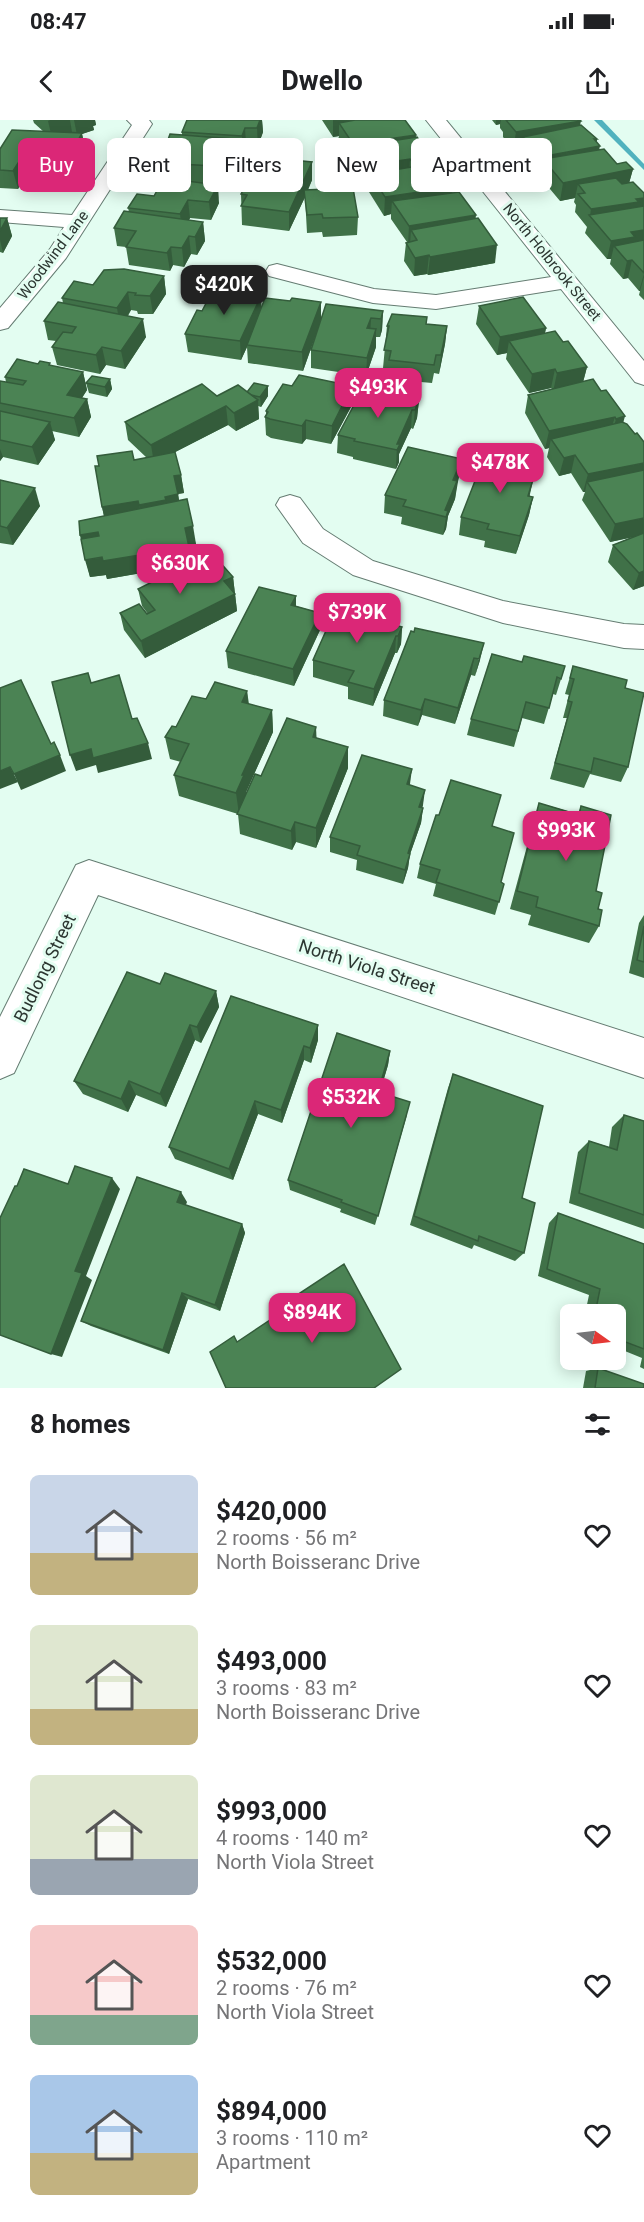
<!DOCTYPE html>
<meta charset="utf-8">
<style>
:root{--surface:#fff;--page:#f6f6f6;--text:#202124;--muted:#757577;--accent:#db2777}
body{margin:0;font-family:Roboto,sans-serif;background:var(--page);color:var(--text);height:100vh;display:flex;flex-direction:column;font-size:22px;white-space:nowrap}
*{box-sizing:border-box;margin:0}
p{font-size:20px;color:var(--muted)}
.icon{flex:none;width:33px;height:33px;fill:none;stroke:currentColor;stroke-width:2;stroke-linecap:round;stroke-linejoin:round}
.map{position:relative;height:1268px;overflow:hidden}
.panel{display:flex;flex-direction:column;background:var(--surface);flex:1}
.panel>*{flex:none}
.hud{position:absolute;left:18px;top:18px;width:609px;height:54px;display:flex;gap:12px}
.needle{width:39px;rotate:104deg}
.fabs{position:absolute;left:560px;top:1184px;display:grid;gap:12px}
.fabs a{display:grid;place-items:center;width:66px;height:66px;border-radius:9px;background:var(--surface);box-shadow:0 3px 15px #0003;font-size:30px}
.price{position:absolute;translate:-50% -51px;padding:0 14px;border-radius:12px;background:var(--accent);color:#fff;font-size:20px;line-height:39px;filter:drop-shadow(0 2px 3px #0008)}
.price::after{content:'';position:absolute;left:50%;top:36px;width:18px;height:14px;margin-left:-9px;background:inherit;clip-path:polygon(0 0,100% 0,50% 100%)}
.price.selected{background:#222;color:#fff}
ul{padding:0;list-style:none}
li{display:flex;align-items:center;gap:18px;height:150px;padding:0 30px}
li span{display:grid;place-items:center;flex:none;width:168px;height:120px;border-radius:9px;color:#555}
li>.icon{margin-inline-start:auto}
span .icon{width:72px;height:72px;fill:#fffc;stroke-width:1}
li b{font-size:26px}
h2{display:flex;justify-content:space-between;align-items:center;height:72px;padding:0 30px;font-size:26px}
.tag{padding:0 21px;border-radius:9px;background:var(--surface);box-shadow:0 3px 15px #0003;font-size:21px;line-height:54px}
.tag.selected{background:var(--accent);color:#fff}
.status{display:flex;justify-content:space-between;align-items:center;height:42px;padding:0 30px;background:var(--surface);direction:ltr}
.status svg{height:16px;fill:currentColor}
header{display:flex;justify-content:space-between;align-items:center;height:78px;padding:0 30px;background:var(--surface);font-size:27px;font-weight:700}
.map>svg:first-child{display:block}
</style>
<div class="status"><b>08:47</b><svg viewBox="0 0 49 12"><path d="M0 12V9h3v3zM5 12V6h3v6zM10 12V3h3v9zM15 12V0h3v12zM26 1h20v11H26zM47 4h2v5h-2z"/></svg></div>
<header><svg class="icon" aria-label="back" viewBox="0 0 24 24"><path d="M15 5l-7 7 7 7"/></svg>Dwello<svg class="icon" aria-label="share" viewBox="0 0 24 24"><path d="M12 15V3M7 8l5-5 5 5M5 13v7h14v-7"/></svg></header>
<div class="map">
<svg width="644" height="1268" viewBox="0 0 644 1268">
<rect width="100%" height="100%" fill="#e3fdf1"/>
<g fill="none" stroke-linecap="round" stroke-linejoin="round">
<!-- stream -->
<polygon fill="#50b2be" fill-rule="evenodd" points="594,0 602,0 644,44 644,50"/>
<defs>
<g id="minor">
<polygon points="127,0 149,0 152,4 66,138 8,208 0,210 0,188 50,129 64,107 0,102 0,90 72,95 132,5"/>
<polygon points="426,0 446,0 644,241 644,265 635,262 561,169 436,189 373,183 269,156 266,151 269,146 277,144 374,169 436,175 551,157"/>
<polygon points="290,375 300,378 323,409 373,441 503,481 624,504 644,505 644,529 624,528 503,503 353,455 303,423 276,385 280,378"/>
<polygon points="89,740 644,918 644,958 98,775 14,953 0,959 0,897 76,745"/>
</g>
</defs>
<!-- minor casing -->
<use href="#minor" stroke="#657c72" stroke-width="2"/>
<!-- minor -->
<use href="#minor" fill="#fff" fill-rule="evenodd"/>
</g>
<!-- wall -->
<g fill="#407148">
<polygon points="33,0 95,0 96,5 93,6 94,10 82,14 86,31 80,42 74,42 64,60 24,58 18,69 0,68 0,29 44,12 34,3"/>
<polygon points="187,0 262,0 263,12 258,26 247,25 246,26 253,27 254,44 247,63 234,62 233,65 200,63 219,83 211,100 190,98 189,100 203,102 205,121 197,135 191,134 184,147 173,145 170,151 129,145 126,127 117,126 114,108 129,92 128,88 154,76 182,60 180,47 167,46 165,28 182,15 182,12"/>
<polygon points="322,0 405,0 453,73 476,99 495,143 428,155 427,154 414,156 404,141 406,123 407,122 391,99 391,94 384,96 369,72 369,68 367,68 352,45 352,41 338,20 339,16 333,17"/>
<polygon points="492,0 580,0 580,5 597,19 597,22 599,30 617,44 633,49 629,63 644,73 644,180 639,175 640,171 639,171 628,158 623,159 610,144 611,139 607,139 585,113 587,107 575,92 576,85 574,82 575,78 560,81 540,57 540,54 537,55 521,35 522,28 513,30 503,17 503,12 500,8 500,4 496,5"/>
<polygon points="254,58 312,60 308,70 358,97 357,115 323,117 322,112 307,113 305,77 289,111 242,105 241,74 255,68"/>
<polygon points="0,98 7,98 12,116 3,133 0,132"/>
<polygon points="164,156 166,174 153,194 138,194 137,191 131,190 128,196 146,217 125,249 106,245 100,254 57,245 52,227 56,221 48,220 44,201 63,183 62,178 93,165"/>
<polygon points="261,176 261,187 290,181 321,182 321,200 303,251 248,243 247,227 241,240 188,232 185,214 202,191"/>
<polygon points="479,186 546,208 545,213 563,222 587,247 583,262 624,303 644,466 633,470 608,442 613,425 632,417 610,422 582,380 585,372 583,372 571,353 559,356 547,337 549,328 545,329 525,293 528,275 552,269 551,268 529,273 506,239 507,233 497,235 476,204"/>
<polygon points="383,191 382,210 380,217 376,217 376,227 366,256 311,248 311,230"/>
<polygon points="427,204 447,206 445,224 439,254 434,253 432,263 388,259 389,249 383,248 387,206"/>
<polygon points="51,246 83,252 87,270 82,278 87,279 91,297 79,317 52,311 55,320 38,345 3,337 0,341 0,261 6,262 5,257"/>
<polygon points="110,259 112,269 107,277 89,273 86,263"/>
<polygon points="247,272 268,276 261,287 258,286 259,299 236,311 228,305 175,332 181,355 184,373 178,374 179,381 196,424 189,425 191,438 233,457 237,491 145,538 124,510 120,493 148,494 142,486 138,469 150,463 149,458 171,448 107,459 106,455 90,457 80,415 104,396 102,387 99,346 147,338 128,320 125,302 217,276"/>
<polygon points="419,280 417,298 413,309 411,308 399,334 399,342 396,349 353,339 353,337 337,333 338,315"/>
<polygon points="352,285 331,324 306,319 302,324 271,318 266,315 265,297 266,295 266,291"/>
<polygon points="522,354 530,376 533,377 529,395 516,434 484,427 485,421 459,415 461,397"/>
<polygon points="459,357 457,363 455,379 448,396 446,409 443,415 401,404 402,397 384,393 385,375"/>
<polygon points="0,360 40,386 13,425 0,423"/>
<polygon points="296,486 320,493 320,510 294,566 228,548 226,531"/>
<polygon points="329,494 383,496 382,501 402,507 401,524 397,533 395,533 373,586 348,579 348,567 313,557 313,540 329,504"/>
<polygon points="411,511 480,540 475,556 471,555 455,604 422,595 418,606 383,596 384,580"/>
<polygon points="492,534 561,559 556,575 553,574 544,604 522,598 514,627 467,615 471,599"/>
<polygon points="573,546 625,568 628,647 621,662 590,654 584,668 550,659 567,598 563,598 569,575 565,574"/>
<polygon points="247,571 249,584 272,590 273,612 246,672 247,674 261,656 316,607 316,618 348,648 316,728 296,722 292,730 240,714 238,694 179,676 174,655 181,642 170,639 165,617 206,579"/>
<polygon points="410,665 423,685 422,688 423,688 421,703 410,734 408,748 403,764 356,750 357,740 330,732 330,717"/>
<polygon points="539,683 578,694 581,686 598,789 599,806 589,823 528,805 531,795 510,789 533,704"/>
<polygon points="492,707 501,762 504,764 495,795 433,776 436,764 417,758 420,744"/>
<polygon points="644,795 644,858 629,853 639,803"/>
<polygon points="160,864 216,871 219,887 201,923 195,920 166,987 136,975 128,992 83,974 74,961"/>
<polygon points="231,876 318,920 311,943 304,940 282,1003 258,994 233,1060 175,1039 169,1027"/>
<polygon points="390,931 388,945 380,972 407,995 375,1105 340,1092 341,1089 290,1070 288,1060"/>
<polygon points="453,954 522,1078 524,1133 515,1141 474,1125 472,1129 410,1105 448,968"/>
<polygon points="624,995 644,1001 644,1109 569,1083 578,1032 589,1021 609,1027 612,1007"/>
<polygon points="187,1082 185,1085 242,1104 245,1113 220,1191 188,1179 169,1234 91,1206 81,1201"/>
<polygon points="558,1093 644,1124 644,1249 640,1247 642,1238 615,1227 615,1194 585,1194 589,1175 538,1156 549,1103"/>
<polygon points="598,1248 644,1268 583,1268 586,1251"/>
</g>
<!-- shaded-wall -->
<g fill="#345c3b">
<polygon points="50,0 70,0 72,12 52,18 48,1"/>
<polygon points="74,0 95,0 96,5 93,6 94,10 82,14 86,31 80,42 76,24 77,15"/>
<polygon points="260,0 262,0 263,12 258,26 257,8"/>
<polygon points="333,0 374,0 339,3 339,16 333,17"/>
<polygon points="496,0 501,0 500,4 496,5"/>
<polygon points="581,1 577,19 523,17 522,28 513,30 516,12"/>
<polygon points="245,8 247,38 244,44 242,16"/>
<polygon points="416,15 414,32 353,29 353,24"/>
<polygon points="594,19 597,19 596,27 600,26 596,44 543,39 540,54 537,55 540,37"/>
<polygon points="70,24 74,42 64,60 60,42"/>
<polygon points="253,27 254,44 247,63 246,45"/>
<polygon points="410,39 409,57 370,54 369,68 367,68 367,50 383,43"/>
<polygon points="433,39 432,57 412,60 413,43"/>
<polygon points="20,40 24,58 18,69 13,51"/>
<polygon points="312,42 312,60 305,76 304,70 305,77 289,111 289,92"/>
<polygon points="233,44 234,62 233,65 231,47"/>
<polygon points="633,49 628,67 585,73 578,64 575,78 560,81 563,63"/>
<polygon points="218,65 219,83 211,100 209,82"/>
<polygon points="453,67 451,85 392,81 391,94 384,96 385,77"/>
<polygon points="644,78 644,90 590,96 591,89"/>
<polygon points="188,80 190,98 182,112 180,94"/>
<polygon points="476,95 474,114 417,120 411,110 410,124 408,124 409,106"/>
<polygon points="7,98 12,116 3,133 0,120 0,111"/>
<polygon points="203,102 205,121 197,135 195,117"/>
<polygon points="644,110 644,127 614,126 611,139 607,139 611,121 631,112"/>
<polygon points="189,116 191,134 184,147 182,128"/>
<polygon points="497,125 495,143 428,155 430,137"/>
<polygon points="171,127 173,145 170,151 167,133"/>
<polygon points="429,135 427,154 414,156 415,138"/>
<polygon points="632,140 628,158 623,159 627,141"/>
<polygon points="644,154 644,157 640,171 639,171"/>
<polygon points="164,156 166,174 153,194 150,176"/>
<polygon points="128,172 131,190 120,206 117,188"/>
<polygon points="261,176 262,194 247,225 247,227 241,240 240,221"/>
<polygon points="321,182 321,200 303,251 302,232"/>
<polygon points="383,191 382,210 380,217 381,199"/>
<polygon points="371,198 370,216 367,208"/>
<polygon points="143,199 146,217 125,249 121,231"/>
<polygon points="447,206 445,224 439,254 441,235"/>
<polygon points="546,208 542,226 509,221 507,233 497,235 500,217"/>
<polygon points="376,209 376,227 366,256 367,238"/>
<polygon points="102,227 106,245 100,254 96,235"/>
<polygon points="587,247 582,266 553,272 557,253"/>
<polygon points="555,249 551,268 529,273 532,254"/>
<polygon points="83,252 87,270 72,293 67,275"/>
<polygon points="110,259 112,269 107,277 105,267"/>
<polygon points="268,266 268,276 261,287 260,277"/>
<polygon points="352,266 352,285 331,324 332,306"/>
<polygon points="87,279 91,297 79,317 74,298"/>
<polygon points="258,280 259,299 236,311 234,293"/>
<polygon points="419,280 417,298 413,309 415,290"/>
<polygon points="226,286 228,305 154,343 151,325"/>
<polygon points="412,290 411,308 399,334 399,342 396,349 397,324"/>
<polygon points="625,296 620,315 611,317 616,299"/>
<polygon points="615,297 609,315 551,319 549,328 545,329 549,311"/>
<polygon points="306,300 306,319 302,324 302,306"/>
<polygon points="50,302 55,320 38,345 32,327"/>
<polygon points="0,329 3,337 0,341"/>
<polygon points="575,335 571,353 559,356 564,338"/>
<polygon points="462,339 455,379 448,396 446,409 443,415 446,397 445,390 453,360"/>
<polygon points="644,343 644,360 587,362 585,372 583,372 588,354"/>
<polygon points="181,355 184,373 177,374 174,356"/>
<polygon points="534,356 530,374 524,394 528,376"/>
<polygon points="35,368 40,386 13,425 7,408"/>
<polygon points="178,374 181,392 142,403 139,385 165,377"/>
<polygon points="533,377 529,395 516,434 520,416"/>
<polygon points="138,381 142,399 106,405 102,387"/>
<polygon points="644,398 644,415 610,422 615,404"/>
<polygon points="193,406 196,424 188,426 185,408"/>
<polygon points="98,412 102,429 85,432 80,415"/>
<polygon points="189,427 192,444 107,459 106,455 90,457 85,440"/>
<polygon points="644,451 644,466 633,470 639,453"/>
<polygon points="233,457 237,491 145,538 141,521 224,461"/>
<polygon points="296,476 296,493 291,485"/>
<polygon points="320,493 320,510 294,566 293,549"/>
<polygon points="402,507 401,524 397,533 398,516"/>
<polygon points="396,516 395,533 373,586 374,569"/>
<polygon points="484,523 480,540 475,556 479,539"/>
<polygon points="474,538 471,555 455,604 458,588"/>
<polygon points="247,571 249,593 242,582"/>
<polygon points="425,579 422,595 418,606 421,590"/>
<polygon points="272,590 273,612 246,672 247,676 239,694 236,673 242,655"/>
<polygon points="316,607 317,628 313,617"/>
<polygon points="148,623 152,639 98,653 96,645 76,651 70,635 91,629"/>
<polygon points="348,627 348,648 316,728 316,708"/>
<polygon points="60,635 66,651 21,670 14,654"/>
<polygon points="10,647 18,662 0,669 0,651"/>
<polygon points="412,649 410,664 405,680 407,664"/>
<polygon points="425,670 423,685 417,702 419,687"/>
<polygon points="423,688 421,703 407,743 410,734 408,748 403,764 408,733"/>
<polygon points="295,702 296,722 292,730 291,711"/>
<polygon points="216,871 219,887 201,923 197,907"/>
<polygon points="190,905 195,920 166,987 160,974"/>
<polygon points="318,905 318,920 311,943 310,928"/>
<polygon points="304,926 304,940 282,1003 281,990"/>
<polygon points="390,931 388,945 376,985 378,972"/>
<polygon points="129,961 136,975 128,992 121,979"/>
<polygon points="255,981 258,994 233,1060 229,1049"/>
<polygon points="112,1058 120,1069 86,1156 92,1160 62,1237 51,1234 75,1151"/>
<polygon points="181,1072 187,1082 183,1092 177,1082"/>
<polygon points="242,1104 245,1113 220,1191 215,1185"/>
<polygon points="182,1173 188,1179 169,1234 163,1230"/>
</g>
<!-- building -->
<g fill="#4b8354" stroke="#345c3b" stroke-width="1.5">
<polygon points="187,0 260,0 257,8 245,8 242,16 182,12"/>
<polygon points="355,0 405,0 416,15 353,24 339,3"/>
<polygon points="506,0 580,0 581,1 516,12"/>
<polygon points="581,5 597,19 594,19 600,26 540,37 523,17"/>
<polygon points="12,10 82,13 76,24 70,24 60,42 20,40 13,51 0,50 0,29"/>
<polygon points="170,14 246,20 243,26 253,27 246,45 233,44 231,47 180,44 187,29 165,28"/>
<polygon points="417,17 433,39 413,43 410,39 383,43 385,47 367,50 352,27"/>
<polygon points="604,29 617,44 626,42 633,49 563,63 543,39"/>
<polygon points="292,40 312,42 289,92 241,86 247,75 241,74 245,67 258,69 263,59 254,58 259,48 286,51"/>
<polygon points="435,43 453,67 385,77 370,54"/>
<polygon points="164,58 218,65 209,82 188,80 180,94 128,88 137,74 154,76"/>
<polygon points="616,58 622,64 633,62 644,73 644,78 636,79 639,82 591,89 578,74 585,73 578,64"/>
<polygon points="353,68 358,97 323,98 322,94 307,95 304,70"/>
<polygon points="459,72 476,95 409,106 392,81"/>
<polygon points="644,86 644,110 631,112 635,117 611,121 589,95"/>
<polygon points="124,91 203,102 195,117 189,116 182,128 171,127 167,133 126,127 136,111 114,108"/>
<polygon points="0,98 7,98 0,111"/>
<polygon points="478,98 497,125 430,137 429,135 415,138 406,123 417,120 411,110"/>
<polygon points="644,120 644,153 632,140 627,141 614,126"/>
<polygon points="124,149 164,156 150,176 135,175 136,173 128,172 117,188 62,178 74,161 93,165 104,150"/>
<polygon points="213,170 261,176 240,221 185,214 197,190 202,191"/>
<polygon points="523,177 546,208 500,217 479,186"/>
<polygon points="265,178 290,181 292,178 321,182 302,232 247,225"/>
<polygon points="58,182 143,199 121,231 102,227 96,235 52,227 63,212 72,213 76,207 44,201"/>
<polygon points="326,184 383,191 381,199 371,198 367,208 376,209 367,238 311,230"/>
<polygon points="392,194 427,197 426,204 447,206 441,235 436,235 434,245 389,240 391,231 384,230 389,206 387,206"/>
<polygon points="555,211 563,222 568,221 587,247 557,253 555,249 532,254 509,221"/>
<polygon points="17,239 38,244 40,241 50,243 49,245 83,252 67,275 87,279 74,298 0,283 0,261 23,265 26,261 5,257"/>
<polygon points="299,255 352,266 332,306 306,300 302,306 270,299 265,297 268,292 266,291 283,264 292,266"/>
<polygon points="92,256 110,259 105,267 86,263"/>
<polygon points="593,259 601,271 606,270 625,296 616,299 615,297 549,311 528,275"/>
<polygon points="254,263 268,266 260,277 251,275 247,272"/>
<polygon points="202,264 217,276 238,265 258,280 234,293 226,286 151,325 125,302"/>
<polygon points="362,270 419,280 415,290 412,290 397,324 400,324 397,330 354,321 355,319 338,315"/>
<polygon points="0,291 50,302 32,327 0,320"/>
<polygon points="622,302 627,304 635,314 637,313 644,322 644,343 588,354 575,335 564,338 551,319"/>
<polygon points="408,327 462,339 453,360 457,361 445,390 448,391 446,397 403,386 406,380 385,375"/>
<polygon points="487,330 525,338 520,353 534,356 528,376 533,377 520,416 487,409 489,404 461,397"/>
<polygon points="132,331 134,340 175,332 181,355 174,356 178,374 165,377 166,380 139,385 138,381 102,387 95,346 99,346 97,336"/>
<polygon points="644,350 644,398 615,404 587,362"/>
<polygon points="0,360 35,368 7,408 0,406"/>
<polygon points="187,379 193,406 185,408 189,427 103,441 102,437 85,440 81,419 99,416 98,412 80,415 79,401"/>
<polygon points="644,413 644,451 639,453 613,425"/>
<polygon points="209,430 233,457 224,461 235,474 141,521 120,493 139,484 147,494 155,490 138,469 152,462 149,458"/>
<polygon points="259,467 296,476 291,485 320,493 293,549 226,531"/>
<polygon points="334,483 383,496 381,501 402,507 398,516 396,516 374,569 348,562 354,551 313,540 333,495 329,494"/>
<polygon points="415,508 484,523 479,539 474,538 458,588 425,579 421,590 384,580 411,511 414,512"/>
<polygon points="492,534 522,542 524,536 565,546 561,559 557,557 549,588 526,582 518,611 471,599"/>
<polygon points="573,546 627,560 625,568 644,573 628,647 594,638 591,652 555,643 572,582 568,581 574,559 570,558"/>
<polygon points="88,553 91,563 119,555 132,599 137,598 148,623 93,638 91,629 70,635 52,562"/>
<polygon points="21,560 51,624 54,622 60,635 14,654 10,647 0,651 0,568"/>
<polygon points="215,562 247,571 242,582 272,590 242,655 244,655 236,673 174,655 189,624 165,617 172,606 176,607 192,576 206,579"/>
<polygon points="287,598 316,607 313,617 348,627 316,708 295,702 291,711 237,694 255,654 261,656"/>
<polygon points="362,635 412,649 407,664 425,670 419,687 423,688 408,733 410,734 405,750 357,735 360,726 330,717"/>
<polygon points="451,660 501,675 492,706 514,713 501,762 504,764 499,782 436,762 440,750 420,744 436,695 439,695"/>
<polygon points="539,683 579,695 581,686 611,695 596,771 602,773 598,789 602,790 599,806 536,787 538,777 517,771"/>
<polygon points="644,806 644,842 637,840"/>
<polygon points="127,852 160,864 165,853 216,871 197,907 190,905 160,974 129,961 121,979 74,961"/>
<polygon points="231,876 318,905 310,928 304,926 281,990 255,981 229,1049 169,1027"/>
<polygon points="337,913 390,931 378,972 410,982 378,1096 341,1082 342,1080 288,1060"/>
<polygon points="453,954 543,986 522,1078 535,1083 524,1133 479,1116 478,1121 414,1096"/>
<polygon points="624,995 644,1001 644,1095 579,1073 589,1021 617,1030"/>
<polygon points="75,1046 112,1058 75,1151 82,1153 51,1234 0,1215 0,1098 15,1066 17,1066 24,1049 68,1064"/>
<polygon points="137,1057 181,1072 177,1082 242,1104 215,1185 182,1173 163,1230 81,1201"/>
<polygon points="558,1093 644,1124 644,1229 615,1218 615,1194 595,1194 600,1169 547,1149"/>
<polygon points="344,1144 401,1249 374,1268 226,1268 210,1232 234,1216 237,1222 300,1180 297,1175"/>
<polygon points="598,1248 644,1264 644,1268 595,1268"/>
</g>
<g text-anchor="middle" stroke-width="6" stroke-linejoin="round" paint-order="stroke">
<!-- far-street labels -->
<g font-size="15" fill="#2c3631" stroke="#e3fdf1">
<text transform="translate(53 135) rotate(-53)" y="5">Woodwind Lane</text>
<text transform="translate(552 142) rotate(51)" y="5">North Holbrook Street</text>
</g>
<!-- street labels -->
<g font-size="18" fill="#2c3631" stroke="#e3fdf1">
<text transform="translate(367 847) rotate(18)" y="6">North Viola Street</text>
<text transform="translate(45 848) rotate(-64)" y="6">Budlong Street</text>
</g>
</g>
</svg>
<div class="fabs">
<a><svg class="needle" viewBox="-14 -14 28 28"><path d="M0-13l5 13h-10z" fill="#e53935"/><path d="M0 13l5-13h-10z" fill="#757577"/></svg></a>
</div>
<b class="price selected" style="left:224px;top:196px">$420K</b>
<b class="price" style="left:378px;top:299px">$493K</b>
<b class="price" style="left:500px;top:374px">$478K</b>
<b class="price" style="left:180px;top:475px">$630K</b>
<b class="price" style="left:357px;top:524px">$739K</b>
<b class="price" style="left:566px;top:742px">$993K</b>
<b class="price" style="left:351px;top:1009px">$532K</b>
<b class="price" style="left:312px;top:1224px">$894K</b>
<div class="hud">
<a class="tag selected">Buy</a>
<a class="tag">Rent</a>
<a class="tag">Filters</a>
<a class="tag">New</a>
<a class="tag">Apartment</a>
</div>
</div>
<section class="panel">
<h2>8 homes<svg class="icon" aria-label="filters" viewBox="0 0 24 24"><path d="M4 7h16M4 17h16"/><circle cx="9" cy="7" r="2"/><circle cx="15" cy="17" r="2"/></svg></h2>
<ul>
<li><span style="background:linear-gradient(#c9d6e8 65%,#c2b280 0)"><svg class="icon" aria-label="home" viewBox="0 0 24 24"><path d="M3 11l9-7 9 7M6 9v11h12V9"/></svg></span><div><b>$420,000</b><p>2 rooms · 56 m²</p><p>North Boisseranc Drive</p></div><svg class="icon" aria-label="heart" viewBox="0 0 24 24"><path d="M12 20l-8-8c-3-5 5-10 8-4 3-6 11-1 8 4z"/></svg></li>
<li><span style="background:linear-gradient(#dfe7d0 70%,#c2b280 0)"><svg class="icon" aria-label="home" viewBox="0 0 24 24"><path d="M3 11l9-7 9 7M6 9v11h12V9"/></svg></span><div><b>$493,000</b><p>3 rooms · 83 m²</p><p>North Boisseranc Drive</p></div><svg class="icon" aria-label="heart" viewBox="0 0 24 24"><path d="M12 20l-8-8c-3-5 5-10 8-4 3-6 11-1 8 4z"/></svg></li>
<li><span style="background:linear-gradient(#dfe7d0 70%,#9aa5b1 0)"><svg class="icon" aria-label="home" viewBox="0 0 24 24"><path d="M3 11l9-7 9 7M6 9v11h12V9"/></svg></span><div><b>$993,000</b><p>4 rooms · 140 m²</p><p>North Viola Street</p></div><svg class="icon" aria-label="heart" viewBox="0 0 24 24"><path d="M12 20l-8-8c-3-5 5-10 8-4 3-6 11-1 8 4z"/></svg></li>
<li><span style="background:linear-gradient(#f6c9c9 75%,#7fa58c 0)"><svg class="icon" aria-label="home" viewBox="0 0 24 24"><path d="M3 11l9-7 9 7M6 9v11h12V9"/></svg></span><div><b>$532,000</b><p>2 rooms · 76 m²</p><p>North Viola Street</p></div><svg class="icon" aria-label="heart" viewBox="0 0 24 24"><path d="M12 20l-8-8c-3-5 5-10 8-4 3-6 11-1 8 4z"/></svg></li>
<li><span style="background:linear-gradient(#a9c7e8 65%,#c2b280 0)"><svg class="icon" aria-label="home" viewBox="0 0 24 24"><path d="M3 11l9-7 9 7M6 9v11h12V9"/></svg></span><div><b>$894,000</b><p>3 rooms · 110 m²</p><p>Apartment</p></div><svg class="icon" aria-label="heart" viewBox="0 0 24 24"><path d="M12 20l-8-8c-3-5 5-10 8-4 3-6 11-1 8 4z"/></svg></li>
</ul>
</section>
